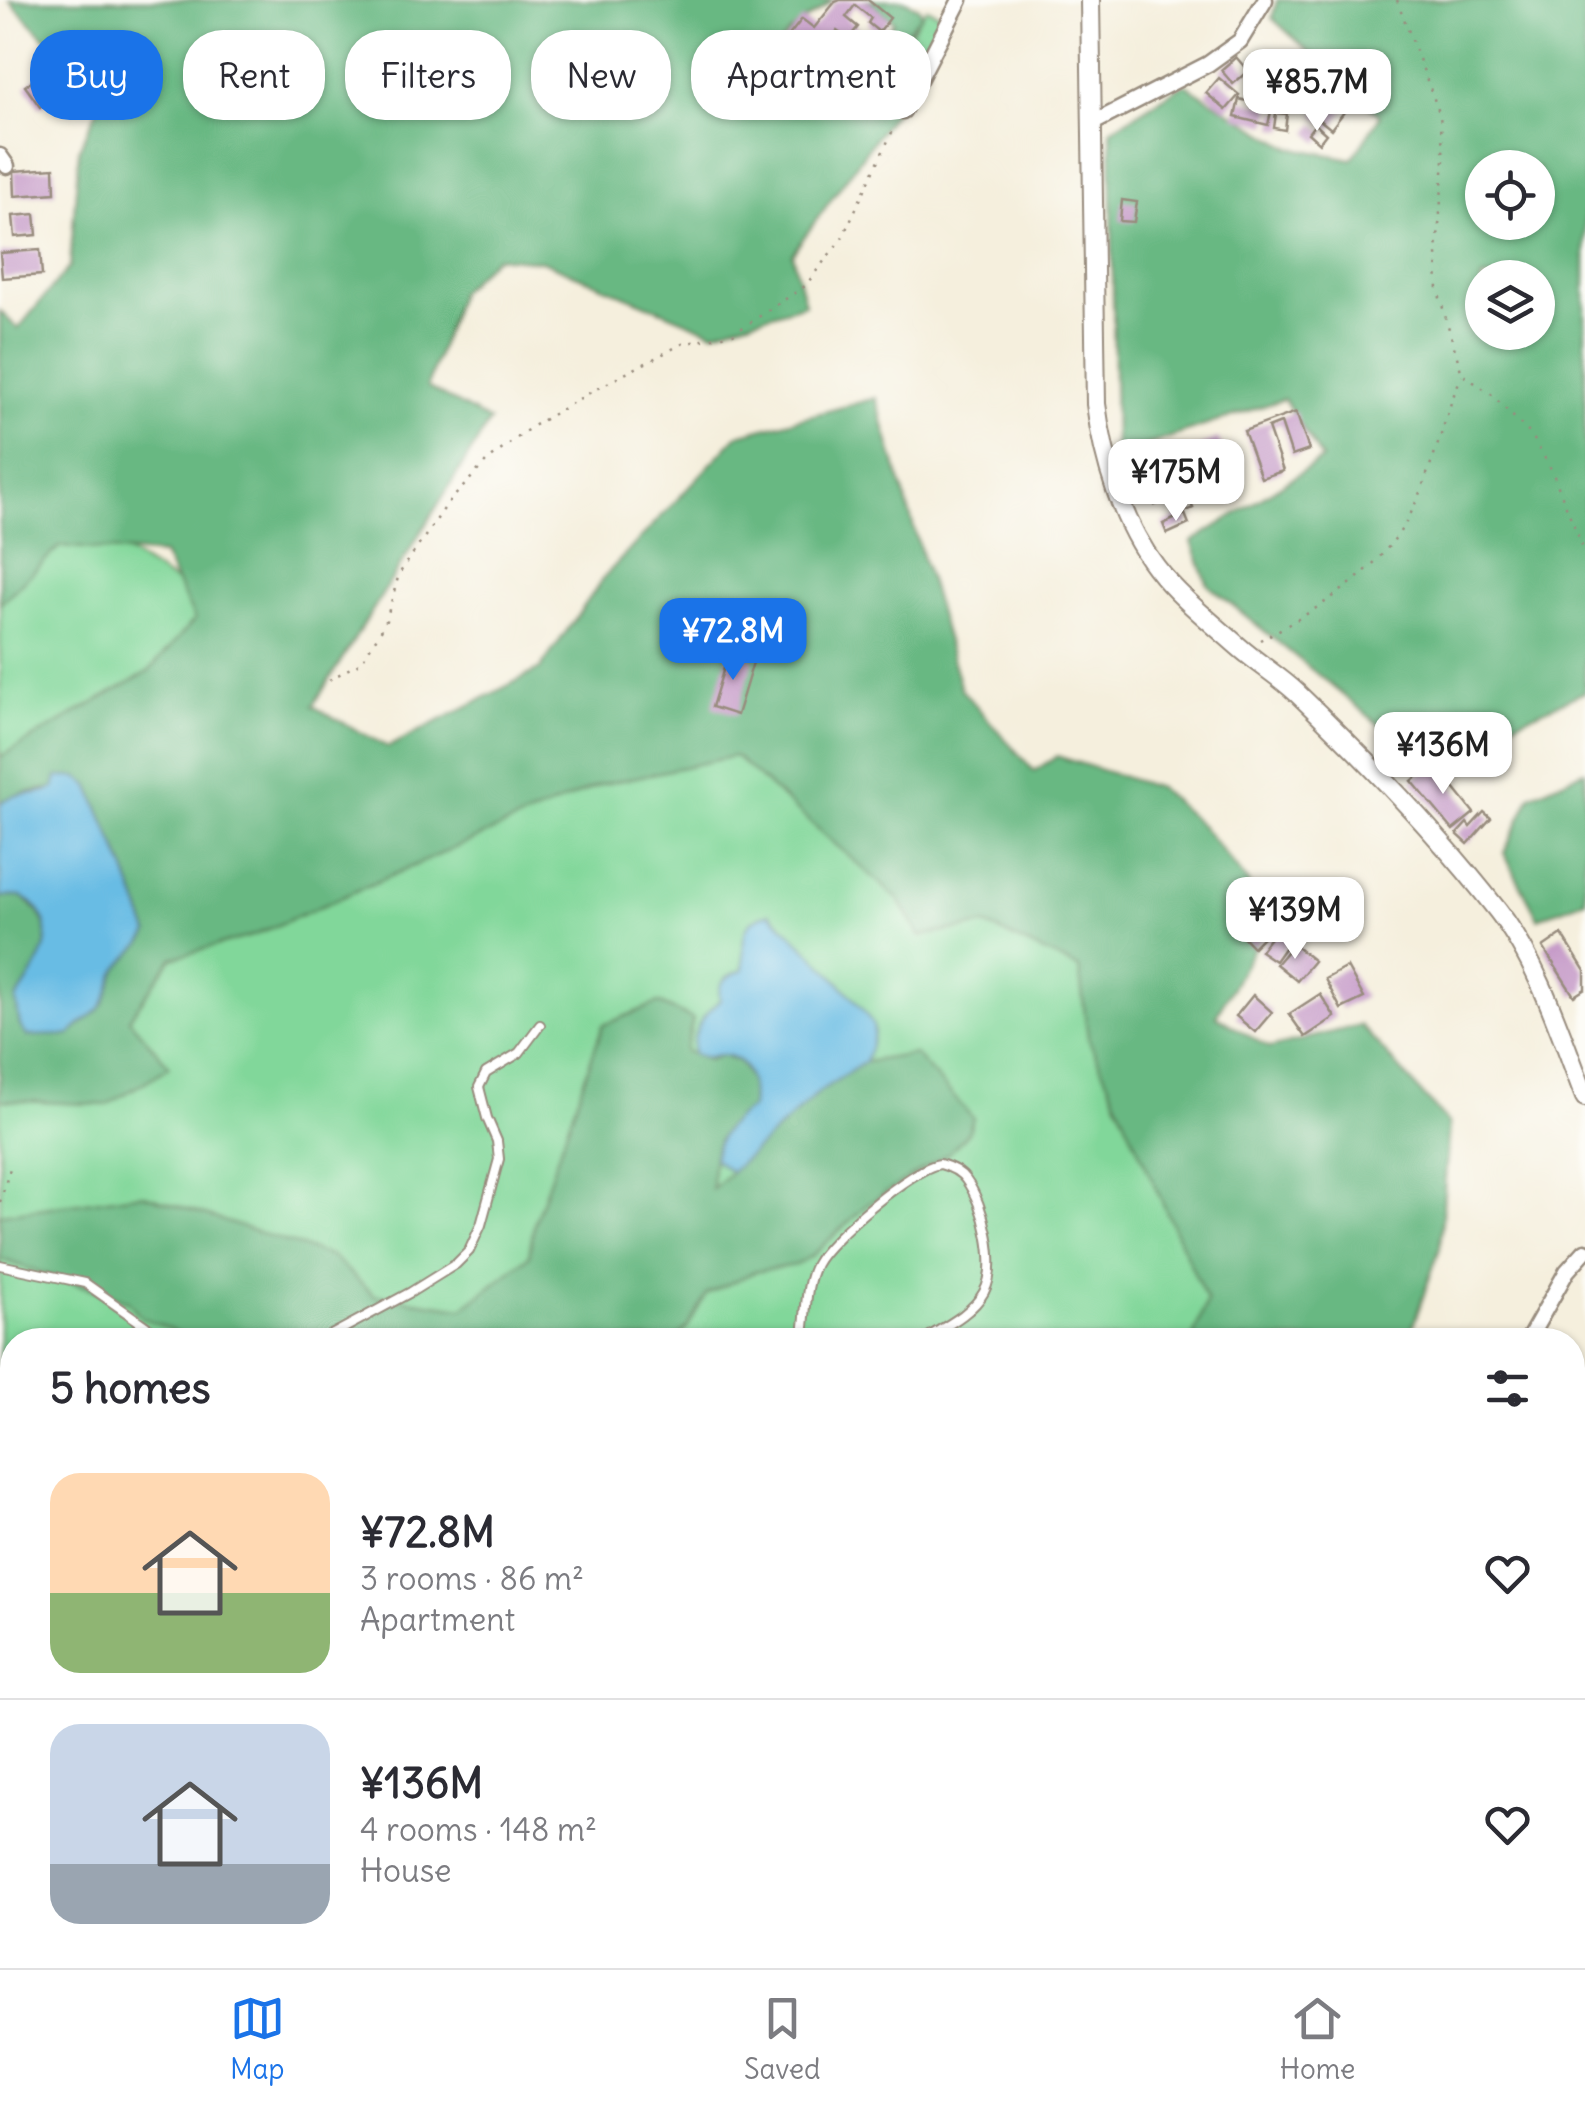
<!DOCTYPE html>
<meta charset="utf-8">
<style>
:root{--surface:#fff;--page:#f2f2f3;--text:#2b2b33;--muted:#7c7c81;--line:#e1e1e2;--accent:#1a73e8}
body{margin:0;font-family:Delius,sans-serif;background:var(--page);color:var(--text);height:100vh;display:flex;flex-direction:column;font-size:38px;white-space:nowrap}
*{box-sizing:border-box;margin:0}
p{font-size:32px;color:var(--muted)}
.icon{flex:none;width:55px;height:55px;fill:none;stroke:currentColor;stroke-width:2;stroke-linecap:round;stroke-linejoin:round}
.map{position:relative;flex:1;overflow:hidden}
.drawer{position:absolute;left:0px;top:1328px;width:1585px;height:642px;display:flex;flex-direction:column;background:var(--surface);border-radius:40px 40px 0 0;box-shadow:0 2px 8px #0004}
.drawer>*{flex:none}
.guide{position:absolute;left:30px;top:30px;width:1000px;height:90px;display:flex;gap:20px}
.controls{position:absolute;left:1465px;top:150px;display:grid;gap:20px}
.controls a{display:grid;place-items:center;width:90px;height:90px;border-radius:50%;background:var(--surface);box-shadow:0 2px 8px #0004;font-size:50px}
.price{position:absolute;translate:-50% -85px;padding:0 22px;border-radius:20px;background:#fff;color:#222;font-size:32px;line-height:65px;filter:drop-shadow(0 2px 5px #0008)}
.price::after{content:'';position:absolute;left:50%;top:60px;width:30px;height:22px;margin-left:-15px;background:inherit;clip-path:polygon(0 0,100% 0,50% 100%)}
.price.active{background:var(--accent);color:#fff}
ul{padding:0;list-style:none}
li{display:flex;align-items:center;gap:30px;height:250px;padding:0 50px}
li+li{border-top:2px solid var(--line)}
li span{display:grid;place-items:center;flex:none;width:280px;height:200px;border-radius:30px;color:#555}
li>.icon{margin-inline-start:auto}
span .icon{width:120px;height:120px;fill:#fffc;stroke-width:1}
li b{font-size:42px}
h2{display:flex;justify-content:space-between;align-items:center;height:120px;padding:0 50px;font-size:42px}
.pill{padding:0 35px;border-radius:40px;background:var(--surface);box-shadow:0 2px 8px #0004;font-size:35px;line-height:90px}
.pill.active{background:var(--accent);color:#fff}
.menu{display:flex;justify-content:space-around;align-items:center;height:140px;border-top:2px solid var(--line);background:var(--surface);font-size:28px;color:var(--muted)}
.menu a{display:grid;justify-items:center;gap:5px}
.menu .active{color:var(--accent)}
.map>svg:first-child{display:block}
</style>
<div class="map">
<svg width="1585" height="1968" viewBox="0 0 1585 1968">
<rect width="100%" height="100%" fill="#fdfcf7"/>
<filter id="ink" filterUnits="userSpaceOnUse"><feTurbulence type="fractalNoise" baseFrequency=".01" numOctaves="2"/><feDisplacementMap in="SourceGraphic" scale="20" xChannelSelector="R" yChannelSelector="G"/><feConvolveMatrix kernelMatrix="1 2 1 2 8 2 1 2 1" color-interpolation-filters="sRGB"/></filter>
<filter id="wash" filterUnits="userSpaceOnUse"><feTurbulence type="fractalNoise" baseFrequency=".0048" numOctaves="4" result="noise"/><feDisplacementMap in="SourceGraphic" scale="40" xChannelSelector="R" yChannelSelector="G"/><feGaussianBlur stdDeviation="2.25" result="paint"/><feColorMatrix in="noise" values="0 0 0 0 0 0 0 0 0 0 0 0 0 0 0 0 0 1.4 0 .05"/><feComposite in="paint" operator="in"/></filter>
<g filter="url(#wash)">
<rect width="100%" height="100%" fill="#f5efdd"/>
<!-- green -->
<g fill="#81d79a" stroke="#5e805c" stroke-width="2.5">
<polygon points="926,8 943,15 900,90 880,78"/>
<polygon points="0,460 89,528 177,583 214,632 386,776 768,581 1201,1069 1311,1340 12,1340 12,1958 1355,1958 1349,1968 0,1968"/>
<polygon points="1585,1726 1585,1968 1387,1968 1394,1958 1572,1958 1573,1740"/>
</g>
<!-- forest -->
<g fill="#68b882" stroke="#527150" stroke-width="2.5" fill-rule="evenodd">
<path d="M9 0H833C810 19 781 30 772 61L800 81C831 64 864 87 893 100L894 112 792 254 805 304 713 332 542 261 495 257 459 292 427 387 490 421 313 706 388 747 540 669 605 576 738 435 876 398 961 689 1034 771 1057 756 1159 788 1201 825 1249 884 1258 941 1216 1016 1270 1048 1360 1025 1449 1124 1440 1248 1408 1340H1192L1207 1301 1088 1038 1079 968 985 925 920 936 899 900 735 756 599 785 255 935 172 958 129 1019 170 1067 106 1105 0 1100V897L17 894C68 925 42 961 16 1000L20 1026 56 1035H69C79 1024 92 1017 100 1008 109 997 109 981 117 970 127 956 140 949 149 933L125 868 89 785C65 787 17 790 0 803V757L149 671 195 619 163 555 60 546 0 604V311L18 329 70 266 79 149 115 71 45 38Z"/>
<path d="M867 0H903L919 7 922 15C910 26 886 58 881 74L866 83 858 75 871 62 872 42 886 35 894 21Z"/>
<path d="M1277 0H1585V692L1513 723 1455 758 1388 732 1208 585 1192 542 1322 459 1284 399 1115 456 1111 130 1184 84 1289 147 1352 159 1380 116 1272 18ZM1482 168H1538V222H1482ZM1482 278H1538V332H1482Z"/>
<polygon points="1585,771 1585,900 1538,918 1504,853 1531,795"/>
<path d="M658 1003 693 1019 685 1051 708 1060 723 1055 740 1062 753 1085 751 1108C714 1132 713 1147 712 1189L820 1091 865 1062 915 1054 973 1118 969 1131 951 1151 868 1204 813 1255 796 1265 754 1272 707 1294 687 1328 674 1340H194L141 1317 128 1301 0 1259V1214L142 1194 333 1257 374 1295 463 1308 529 1256 534 1224 603 1025Z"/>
<polygon points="828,1958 1288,1958 1286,1968 821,1968"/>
</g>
<!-- water -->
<g fill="#68bce4" stroke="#527381" stroke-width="2.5">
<path d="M57 777H77L89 785 125 868 149 933C140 949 127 956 117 970 109 981 110 997 100 1008 92 1017 80 1023 70 1035L27 1036 20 1026 16 1000C33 973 62 937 36 907 25 895 15 895 0 897V803C18 789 36 798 54 788Z"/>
<path d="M770 913C788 931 874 1011 874 1031 874 1041 868 1053 865 1062L820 1091 731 1172 714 1159C717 1133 730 1122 751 1108 753 1089 751 1058 724 1055 709 1054 712 1061 693 1054 692 1029 702 1016 720 1000 716 982 727 975 743 970 746 946 734 922 770 913Z"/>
</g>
<g id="blocks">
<!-- building -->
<g fill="#c395c6">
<polygon points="840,0 868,0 890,18 879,32 868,23 871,18 855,5 846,17 858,27 848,39 837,31 813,69 810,66 801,79 772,57 802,19 814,28 835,2"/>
<polygon points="65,47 94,79 70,100 42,68"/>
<polygon points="1236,57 1248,71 1233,84 1221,70"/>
<polygon points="1297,61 1305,69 1296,78 1288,70"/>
<polygon points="40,75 55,96 40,107 25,86"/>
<polygon points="1219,78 1239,95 1226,110 1206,93"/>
<polygon points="1315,83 1323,91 1314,100 1306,92"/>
<polygon points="1239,99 1272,107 1268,125 1235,117"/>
<polygon points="1328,99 1344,112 1331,129 1314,115"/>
<polygon points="1276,113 1287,114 1285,130 1274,128"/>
<polygon points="1315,124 1326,134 1319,143 1308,133"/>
<polygon points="54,168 55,193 15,196 14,171"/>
<polygon points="1122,200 1137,202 1134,222 1120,221"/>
<polygon points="35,214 37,235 15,237 13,216"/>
<polygon points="40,250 42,275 2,278 0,253"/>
<polygon points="1296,412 1309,450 1292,456 1281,423 1268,428 1283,471 1261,478 1244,431"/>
<polygon points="1218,438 1230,463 1192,480 1197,492 1188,496 1193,508 1177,515 1170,498 1155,505 1140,473"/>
<polygon points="1185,514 1189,524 1167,534 1163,524"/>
<polygon points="729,651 754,659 737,715 712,707"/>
<polygon points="1434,763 1474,813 1453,830 1412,781"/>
<polygon points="1484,812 1491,818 1468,844 1457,834 1467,823 1470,827"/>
<polygon points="1257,904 1276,924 1253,947 1233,926"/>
<polygon points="1278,927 1292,937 1275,961 1260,951"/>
<polygon points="1562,934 1585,971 1585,989 1574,996 1543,947"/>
<polygon points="1293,944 1314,961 1297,981 1276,964"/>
<polygon points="1347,967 1364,998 1341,1009 1325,979"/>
<polygon points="1320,994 1335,1017 1305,1037 1289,1014"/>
<polygon points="1253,995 1272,1012 1255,1032 1236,1016"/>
<polygon points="592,1958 612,1958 607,1964 601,1965"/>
</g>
</g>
</g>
<g filter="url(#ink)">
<use href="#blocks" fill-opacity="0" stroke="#988c7e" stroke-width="2.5"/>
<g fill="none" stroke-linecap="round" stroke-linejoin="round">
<defs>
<g id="service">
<polyline points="0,1265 85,1283 154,1332 175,1340"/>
<polyline points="322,1340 411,1292 456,1264 469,1251 481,1225 499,1159 497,1141 487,1118 479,1087 486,1073 519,1053 540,1025"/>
<path d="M802 1340C807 1316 804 1286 816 1264 829 1239 913 1167 940 1164 951 1167 960 1171 966 1180 984 1204 999 1265 984 1292 972 1314 944 1327 923 1340"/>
<polyline points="0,1633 12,1645"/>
<polyline points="0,1852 12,1862"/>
<polyline points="0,1926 12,1908"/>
<polyline points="82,1958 94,1968"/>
<polyline points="738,1968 743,1958"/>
</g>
<g id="minor">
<polyline points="903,111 960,0"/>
<polyline points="1093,123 1208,64 1240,41 1265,0"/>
<polyline points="0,156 7,166"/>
<polyline points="1528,1340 1567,1271 1585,1251"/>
<polyline points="1048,1968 1059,1958"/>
</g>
<path id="tertiary" d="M1090 0 1096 404C1103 459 1122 523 1156 567 1178 596 1211 622 1238 646 1257 663 1279 676 1297 693 1368 761 1438 834 1498 911 1539 964 1561 1035 1585 1097"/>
</defs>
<!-- service casing -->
<use href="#service" stroke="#988c7e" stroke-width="12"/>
<!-- minor casing -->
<use href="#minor" stroke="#988c7e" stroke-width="19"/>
<!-- tertiary casing -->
<use href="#tertiary" stroke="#988c7e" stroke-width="22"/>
<!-- path -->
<g stroke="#988c7e" stroke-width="2.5" stroke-dasharray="2.5 8" stroke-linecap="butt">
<polyline points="1397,0 1440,115 1444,160 1437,252 1438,291 1462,374 1491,394 1532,436 1551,469 1585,553"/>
<path d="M1260 640C1317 610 1381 572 1411 513 1420 494 1427 474 1434 455 1444 429 1449 402 1462 376"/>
<polyline points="329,680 361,662 385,624 399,574 448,503 486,462 531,427 596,389 682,344 733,334 805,286 842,238 895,126"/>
<polyline points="0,1202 11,1165"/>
</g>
<!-- service -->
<use href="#service" stroke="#fff" stroke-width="8"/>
<!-- minor -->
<use href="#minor" stroke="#fff" stroke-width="14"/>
<!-- tertiary -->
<use href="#tertiary" stroke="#fff" stroke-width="18"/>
</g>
</g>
</svg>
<div class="controls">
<a><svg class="icon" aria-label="locate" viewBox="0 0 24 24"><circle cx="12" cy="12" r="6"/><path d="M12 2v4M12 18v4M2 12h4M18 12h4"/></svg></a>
<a><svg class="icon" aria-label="layers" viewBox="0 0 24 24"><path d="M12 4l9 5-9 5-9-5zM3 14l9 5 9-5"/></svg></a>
</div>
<b class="price" style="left:1317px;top:134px">¥85.7M</b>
<b class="price" style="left:1176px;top:524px">¥175M</b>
<b class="price active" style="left:733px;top:683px">¥72.8M</b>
<b class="price" style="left:1443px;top:797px">¥136M</b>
<b class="price" style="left:1295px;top:962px">¥139M</b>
<div class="guide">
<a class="pill active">Buy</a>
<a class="pill">Rent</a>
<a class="pill">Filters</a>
<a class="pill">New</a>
<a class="pill">Apartment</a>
</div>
<section class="drawer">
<h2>5 homes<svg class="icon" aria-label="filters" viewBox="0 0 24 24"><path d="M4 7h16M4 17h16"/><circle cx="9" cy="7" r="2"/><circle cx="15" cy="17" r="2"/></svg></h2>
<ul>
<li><span style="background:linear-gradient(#ffd9b3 60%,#8fb573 0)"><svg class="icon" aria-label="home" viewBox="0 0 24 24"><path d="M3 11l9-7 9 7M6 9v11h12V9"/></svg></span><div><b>¥72.8M</b><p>3 rooms · 86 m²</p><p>Apartment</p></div><svg class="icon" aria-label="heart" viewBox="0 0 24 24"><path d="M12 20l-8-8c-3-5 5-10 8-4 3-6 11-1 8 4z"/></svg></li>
<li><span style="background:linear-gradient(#c9d6e8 70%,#9aa5b1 0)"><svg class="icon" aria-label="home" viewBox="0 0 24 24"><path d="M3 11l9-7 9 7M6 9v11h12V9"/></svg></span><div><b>¥136M</b><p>4 rooms · 148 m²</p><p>House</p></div><svg class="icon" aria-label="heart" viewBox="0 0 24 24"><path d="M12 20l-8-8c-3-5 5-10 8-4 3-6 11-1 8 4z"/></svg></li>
</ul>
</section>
</div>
<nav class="menu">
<a class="active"><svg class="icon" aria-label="map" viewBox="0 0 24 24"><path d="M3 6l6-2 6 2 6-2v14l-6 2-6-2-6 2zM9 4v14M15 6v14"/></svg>Map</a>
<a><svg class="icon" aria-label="saved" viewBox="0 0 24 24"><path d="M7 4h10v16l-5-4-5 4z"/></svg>Saved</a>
<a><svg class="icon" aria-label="home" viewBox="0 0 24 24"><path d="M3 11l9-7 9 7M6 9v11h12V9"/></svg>Home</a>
</nav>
